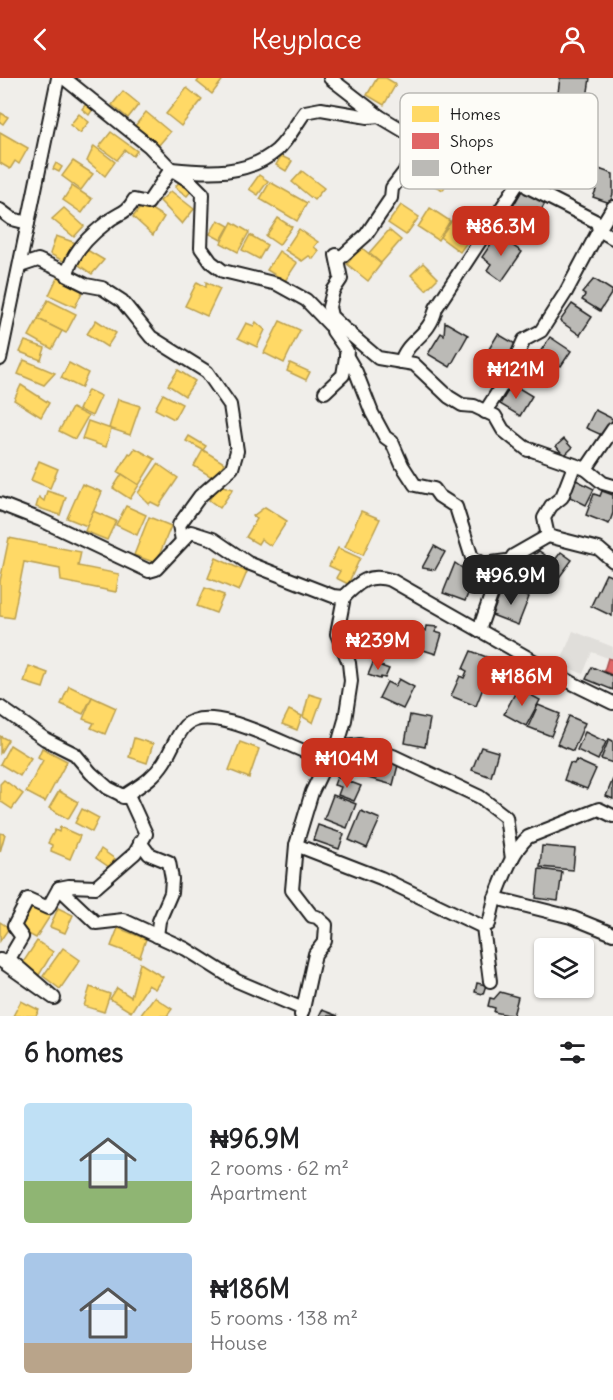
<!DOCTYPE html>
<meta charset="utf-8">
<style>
:root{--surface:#fff;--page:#f2f2f2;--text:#202124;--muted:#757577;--accent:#c8321e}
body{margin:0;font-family:Delius,sans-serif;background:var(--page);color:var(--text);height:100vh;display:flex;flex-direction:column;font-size:22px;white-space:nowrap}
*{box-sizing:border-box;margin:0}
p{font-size:20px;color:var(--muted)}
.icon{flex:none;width:33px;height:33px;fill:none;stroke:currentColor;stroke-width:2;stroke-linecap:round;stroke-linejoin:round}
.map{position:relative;height:938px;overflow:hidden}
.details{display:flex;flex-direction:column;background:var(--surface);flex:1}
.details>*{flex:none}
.tools{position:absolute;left:534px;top:860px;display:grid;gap:12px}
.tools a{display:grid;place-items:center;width:60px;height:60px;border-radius:6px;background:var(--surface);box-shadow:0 2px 4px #0004;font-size:30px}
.price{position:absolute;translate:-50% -51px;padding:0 14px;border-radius:12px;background:var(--accent);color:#fff;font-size:20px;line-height:39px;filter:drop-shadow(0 2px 3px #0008)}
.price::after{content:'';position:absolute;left:50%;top:36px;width:18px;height:14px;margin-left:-9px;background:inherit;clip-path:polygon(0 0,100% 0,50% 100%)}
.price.current{background:#222;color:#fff}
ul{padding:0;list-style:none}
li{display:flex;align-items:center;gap:18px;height:150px;padding:0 24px}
li span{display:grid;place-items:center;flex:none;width:168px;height:120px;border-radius:6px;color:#555}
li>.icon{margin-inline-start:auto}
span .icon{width:72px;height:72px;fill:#fffc;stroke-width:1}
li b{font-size:26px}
h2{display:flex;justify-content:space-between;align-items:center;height:72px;padding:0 24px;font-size:26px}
header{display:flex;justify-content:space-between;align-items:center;height:78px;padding:0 24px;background:var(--accent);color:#fff;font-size:27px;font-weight:600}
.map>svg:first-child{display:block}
</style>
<header><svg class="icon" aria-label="back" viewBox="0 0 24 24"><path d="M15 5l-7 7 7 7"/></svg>Keyplace<svg class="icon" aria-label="person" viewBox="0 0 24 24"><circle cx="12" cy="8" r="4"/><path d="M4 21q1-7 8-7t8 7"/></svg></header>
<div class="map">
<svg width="613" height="938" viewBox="0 0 613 938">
<rect width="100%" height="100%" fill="#f0eeea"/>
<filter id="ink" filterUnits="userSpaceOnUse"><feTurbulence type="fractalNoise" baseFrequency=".0167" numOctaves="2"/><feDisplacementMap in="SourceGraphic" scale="12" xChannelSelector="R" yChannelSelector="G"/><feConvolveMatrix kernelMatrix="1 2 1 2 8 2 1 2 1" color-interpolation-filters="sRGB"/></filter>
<g filter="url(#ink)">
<!-- built -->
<polygon fill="#e0deda" points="573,553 613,569 613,582 592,574 583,596 560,586"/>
<!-- homes -->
<g fill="#ffd966" stroke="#bba050" stroke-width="1.5">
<polygon points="200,0 224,0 212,16 197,4"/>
<polygon points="377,0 386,0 396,6 384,27 367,17"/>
<polygon points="187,10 202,22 181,48 166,36"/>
<polygon points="123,13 139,26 128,40 112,27"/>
<polygon points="86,26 93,31 89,37 82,31"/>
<polygon points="146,34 170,54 159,67 135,48"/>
<polygon points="1,35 8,39 3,46 0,44"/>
<polygon points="79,36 89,44 80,55 70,47"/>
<polygon points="0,54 28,70 19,86 15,83 10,91 0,85"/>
<polygon points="111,54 137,73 133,78 125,72 117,82 99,69"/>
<polygon points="94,68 115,84 105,98 87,83"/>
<polygon points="281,78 292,83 286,93 276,87"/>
<polygon points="433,78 455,88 443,112 422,102"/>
<polygon points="73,83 93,96 81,112 62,98"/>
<polygon points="56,85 62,89 59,94 53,91"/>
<polygon points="302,93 324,110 314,122 292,104"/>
<polygon points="259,97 268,103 258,117 249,111"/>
<polygon points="180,103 192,112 187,118 175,109"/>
<polygon points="270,104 307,125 297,143 260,121"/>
<polygon points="72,108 92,121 82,135 63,122"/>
<polygon points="171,113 194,131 182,146 160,123"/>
<polygon points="143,126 164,139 153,157 133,139"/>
<polygon points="401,127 419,139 406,157 388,145"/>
<polygon points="64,130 84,148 74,159 52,141"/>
<polygon points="430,130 450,143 438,162 418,149"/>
<polygon points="278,140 292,149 279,167 266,158"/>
<polygon points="453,141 473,156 460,174 440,159"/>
<polygon points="218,142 229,148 221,162 210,156"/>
<polygon points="232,144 249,154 238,174 221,165"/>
<polygon points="299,151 318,164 314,169 319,173 313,181 309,178 302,183 285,172"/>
<polygon points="389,152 401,162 381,185 369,175"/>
<polygon points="250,157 267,167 259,181 242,172"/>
<polygon points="56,158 76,165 67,185 50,176"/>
<polygon points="82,169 104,182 92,196 73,183"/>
<polygon points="361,169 381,186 368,203 347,186"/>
<polygon points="279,173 297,185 285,203 267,192"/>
<polygon points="423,185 438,200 426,212 411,197"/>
<polygon points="58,198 84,210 75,229 49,217"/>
<polygon points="197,204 206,209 206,204 220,211 207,238 185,228"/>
<polygon points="48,222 76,236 66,255 38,241"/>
<polygon points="38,241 62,253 52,271 29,258"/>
<polygon points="96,242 116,255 107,269 87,256"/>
<polygon points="280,243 300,252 284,285 264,275"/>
<polygon points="256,244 265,252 257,269 238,260 246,245 254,248"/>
<polygon points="25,263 45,270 41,282 20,274"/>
<polygon points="24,282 55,295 44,307 18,296"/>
<polygon points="69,285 88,295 81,310 61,300"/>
<polygon points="290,285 310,294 306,302 287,293"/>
<polygon points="178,292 195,303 185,318 168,307"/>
<polygon points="21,307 49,325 41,339 14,322"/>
<polygon points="88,312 101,318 92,338 79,332"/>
<polygon points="163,316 182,326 174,341 155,331"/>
<polygon points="118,321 140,328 130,357 109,350"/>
<polygon points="72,330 88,338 75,361 59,353"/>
<polygon points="88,343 111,351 106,369 82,361"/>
<polygon points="189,358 206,368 203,372 186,363"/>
<polygon points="135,370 155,381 139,407 118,394 129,375 131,376"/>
<polygon points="203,372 224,385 215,401 194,388"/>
<polygon points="39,383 58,391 50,410 31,402"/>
<polygon points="158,386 178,400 159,428 151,424 149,426 138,415"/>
<polygon points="122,396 139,407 130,421 113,410"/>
<polygon points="82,406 102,414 87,448 67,440"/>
<polygon points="219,407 233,411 220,430 209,422"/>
<polygon points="47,413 66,419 60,437 36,429 39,419 44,423"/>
<polygon points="126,428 146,437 137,457 116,447"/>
<polygon points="265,429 287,443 271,468 261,461 258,466 246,459 257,441 253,438"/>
<polygon points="93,433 116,443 107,462 85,453"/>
<polygon points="361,433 380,441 363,477 345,469"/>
<polygon points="149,439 171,448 156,485 134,477"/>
<polygon points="9,460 81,474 78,488 119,496 116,514 61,503 60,491 24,484 13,540 0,538 0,503"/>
<polygon points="338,470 360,480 348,506 336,500 340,493 329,488"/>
<polygon points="216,480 247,494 239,513 208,500"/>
<polygon points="205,510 224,517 216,535 197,528"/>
<polygon points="29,588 48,595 43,610 24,604"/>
<polygon points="69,608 92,619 83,636 61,626"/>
<polygon points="309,616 322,620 313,645 303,639"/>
<polygon points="92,619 116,630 105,656 91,650 94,645 83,641"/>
<polygon points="289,632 302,638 297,652 282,646"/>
<polygon points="0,658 8,662 0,675"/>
<polygon points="134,660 153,666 147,685 129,679"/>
<polygon points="240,664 259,671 249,700 229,692"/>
<polygon points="10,667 31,680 20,698 0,686"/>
<polygon points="42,670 67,683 45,724 26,714 43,682 38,679"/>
<polygon points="4,702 23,716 12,731 0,723 0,706"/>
<polygon points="59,713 78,724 68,741 49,730"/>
<polygon points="82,731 99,740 92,754 75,745"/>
<polygon points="60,749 80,758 70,781 51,773 52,767 48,765 55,752 59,754"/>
<polygon points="0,755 5,756 0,774"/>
<polygon points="101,771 115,781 109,789 96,780"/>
<polygon points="30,825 50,838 36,860 15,849"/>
<polygon points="58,830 73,837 65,855 50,849"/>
<polygon points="0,844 9,850 0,863"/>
<polygon points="118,850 146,861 140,879 111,868"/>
<polygon points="37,863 53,874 39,897 22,886"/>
<polygon points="63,870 80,882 60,911 43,898"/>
<polygon points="140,885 163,899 155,911 148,907 131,934 110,921 117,910 131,919"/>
<polygon points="90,909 110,916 104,934 84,928"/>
<polygon points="154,919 172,931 167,938 140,938"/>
<polygon points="21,923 39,932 36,938 13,938"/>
</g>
<!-- shops -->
<polygon fill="#e06666" stroke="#a55050" stroke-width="1.5" points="608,580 613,582 613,597 604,593"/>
<!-- building -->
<g fill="#bbbab6" stroke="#1c1c1c" stroke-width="1.5">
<polygon points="560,0 590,0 587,20 558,15"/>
<polygon points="599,91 613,96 613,116 610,125 593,119 596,112 592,110"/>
<polygon points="524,109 547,122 536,141 513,128"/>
<polygon points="516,138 532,149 522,164 501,151 504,146 510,147"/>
<polygon points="497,157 522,174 502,203 487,192 491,186 482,179"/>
<polygon points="594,201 613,213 600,233 582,222 585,217 582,215"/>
<polygon points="572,226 592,239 580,257 560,243"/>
<polygon points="445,244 468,257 450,289 428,276 441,255 444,257"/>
<polygon points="498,256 517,267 508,282 489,271"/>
<polygon points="550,259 571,273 561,288 540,274"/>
<polygon points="512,306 532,318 520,338 500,326"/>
<polygon points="595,332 613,341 604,358 586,350"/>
<polygon points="564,361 572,370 564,378 556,368"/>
<polygon points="576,402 594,411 586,427 568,418"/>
<polygon points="602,413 613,417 613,435 609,446 586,437 594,416 600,418"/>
<polygon points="434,468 445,474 435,492 422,490"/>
<polygon points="529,472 535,476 539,473 545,477 542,481 547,484 537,498 519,486"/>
<polygon points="561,474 572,482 552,509 541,500"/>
<polygon points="455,485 475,499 465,523 443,515"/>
<polygon points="606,496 613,499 612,538 591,528"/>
<polygon points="503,509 529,519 518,547 492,537"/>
<polygon points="426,548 438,549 435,554 442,556 436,576 414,569 420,549 425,553"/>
<polygon points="471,573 494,582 476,628 451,618 460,598 464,600 467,593 463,591"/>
<polygon points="373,585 389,591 385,600 381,599 380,601 368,597"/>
<polygon points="592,589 613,598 613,612 586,601"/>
<polygon points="399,601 414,609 403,631 379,620 387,604 395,608"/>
<polygon points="518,610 540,622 526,648 504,636"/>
<polygon points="538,627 560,636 551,658 528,649"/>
<polygon points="410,637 430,641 425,669 405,665"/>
<polygon points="569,638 585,645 573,673 557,666"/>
<polygon points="585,654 606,664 598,682 577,672"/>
<polygon points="609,661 613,663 613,685 601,681"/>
<polygon points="481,669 498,674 491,699 472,692"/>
<polygon points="378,681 398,687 393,707 368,700 373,685 376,686"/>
<polygon points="576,682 596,691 587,711 564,702 570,685 574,686"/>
<polygon points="337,699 361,708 354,723 338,717 341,709 334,707"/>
<polygon points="613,701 613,721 606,718"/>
<polygon points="333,717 356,726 347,750 324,741"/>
<polygon points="361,733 380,741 367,770 349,762"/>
<polygon points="318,747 344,756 339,771 313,762"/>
<polygon points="542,768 575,771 573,792 540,789"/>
<polygon points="539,791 562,794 558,823 536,820"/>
<polygon points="477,905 486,907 483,916 475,914"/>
<polygon points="500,914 518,919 513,938 494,934 495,930 488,928 490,920 494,921"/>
<polygon points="322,932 338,938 319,938"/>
</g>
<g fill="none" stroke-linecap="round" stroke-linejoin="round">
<defs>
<g id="minor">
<polyline points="64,0 149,68 171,91 191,104 203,116 201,170 211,184 223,193 277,206 306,222 330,247 349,254"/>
<polyline points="330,0 379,38"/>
<polyline points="613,129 599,152 613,160"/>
<polyline points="0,132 12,141 28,145"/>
<polyline points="336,177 341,201 333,213 329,229 331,238 351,257 378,280 414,286 449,319 462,327 474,328 495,338 503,352 528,372"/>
<polyline points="338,182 366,157 391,120 392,110 426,66"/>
<path d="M20 188 38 182 63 193 68 192C75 172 89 158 106 145 118 134 126 137 134 122L148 125 171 91C207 95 247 98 277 72 288 62 296 46 305 34L321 31 368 39 379 38 426 66 484 82 513 95 528 109 597 144 599 152 566 214 541 253 524 262 508 298 485 334"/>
<polyline points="68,192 68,198 86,207 102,210 122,223 151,259 207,294 230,327 237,373 232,390 200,418 179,447 182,462"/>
<polyline points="346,277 356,294 372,335 385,359 392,364 402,387 415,407 434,411 439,418 456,429 472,480 484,486 507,483 507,497 495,506 479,552"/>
<polyline points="0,281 58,0"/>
<path d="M401 284C407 261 430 259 436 230L520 102"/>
<polyline points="325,314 343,297 347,273 333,253 337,250"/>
<polyline points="526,370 586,391 613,351"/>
<polyline points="586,391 603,405 613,408"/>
<path d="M0 426 41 442 149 493 156 491 191 454 213 461 248 485 333 518 344 519C359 504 369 495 391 502L574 606 613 625"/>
<polyline points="548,458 544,440 551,428 562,419 574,388"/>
<polyline points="507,488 513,478 548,458 599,471 613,483"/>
<polyline points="344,519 337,556 349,585 351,603 345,642 337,670 360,667 393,678 480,719 506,739 512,781"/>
<polyline points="0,629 45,661 75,676 91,695 108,710 130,721 146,756 135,775 96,809 69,808 59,810 48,830 28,821 14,848 22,859 9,881 54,920 0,882"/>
<path d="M123 719C139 708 153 701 164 684 171 673 176 658 185 648 210 622 293 672 322 680"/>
<polyline points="140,764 149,776 169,784 172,801 171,815 159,843 157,858"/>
<polyline points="296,767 312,714 322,693 322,680 340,669"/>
<polyline points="59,810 96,845 123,842 186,871 237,903 303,931 301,937"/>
<path d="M495 820C504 799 511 775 528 759L599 731 613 738"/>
<polyline points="483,849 489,846 495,820 571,839 613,856"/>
<polyline points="303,931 315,876 325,863 326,847 317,839 312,838 292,812 296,767 381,800 483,849 490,903"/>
</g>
</defs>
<!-- minor casing -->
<use href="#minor" stroke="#1c1c1c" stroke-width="16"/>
<!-- minor -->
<use href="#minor" stroke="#fdfcf7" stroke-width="12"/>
</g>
</g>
<!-- legend -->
<rect x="400" y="15" width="198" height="96" rx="9" fill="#fdfcf7" stroke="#bab9b5" stroke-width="1.5"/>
<rect x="412" y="28" width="27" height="16" fill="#ffd966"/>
<rect x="412" y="55" width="27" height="16" fill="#e06666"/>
<rect x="412" y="82" width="27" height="16" fill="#bbbab6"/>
<g font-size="16" fill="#1c1c1c">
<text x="450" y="42">Homes</text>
<text x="450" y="69">Shops</text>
<text x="450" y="96">Other</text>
</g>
</svg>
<div class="tools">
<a><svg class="icon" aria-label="layers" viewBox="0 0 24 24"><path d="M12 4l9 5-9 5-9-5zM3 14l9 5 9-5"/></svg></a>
</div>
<b class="price" style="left:501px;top:179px">₦86.3M</b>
<b class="price" style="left:516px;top:322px">₦121M</b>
<b class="price current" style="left:511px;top:528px">₦96.9M</b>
<b class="price" style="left:378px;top:593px">₦239M</b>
<b class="price" style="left:522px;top:629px">₦186M</b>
<b class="price" style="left:347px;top:711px">₦104M</b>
</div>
<section class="details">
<h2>6 homes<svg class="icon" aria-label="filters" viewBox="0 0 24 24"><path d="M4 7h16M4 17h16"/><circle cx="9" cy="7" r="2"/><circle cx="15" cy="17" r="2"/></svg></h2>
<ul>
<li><span style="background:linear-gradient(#bfe0f5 65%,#8fb573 0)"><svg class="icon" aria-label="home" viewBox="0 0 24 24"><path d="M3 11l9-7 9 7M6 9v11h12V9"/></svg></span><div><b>₦96.9M</b><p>2 rooms · 62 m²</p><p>Apartment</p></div></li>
<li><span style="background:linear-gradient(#a9c7e8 75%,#b9a48a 0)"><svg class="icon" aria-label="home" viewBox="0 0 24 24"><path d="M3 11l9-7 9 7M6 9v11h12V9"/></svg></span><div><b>₦186M</b><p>5 rooms · 138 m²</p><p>House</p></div></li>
</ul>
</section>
